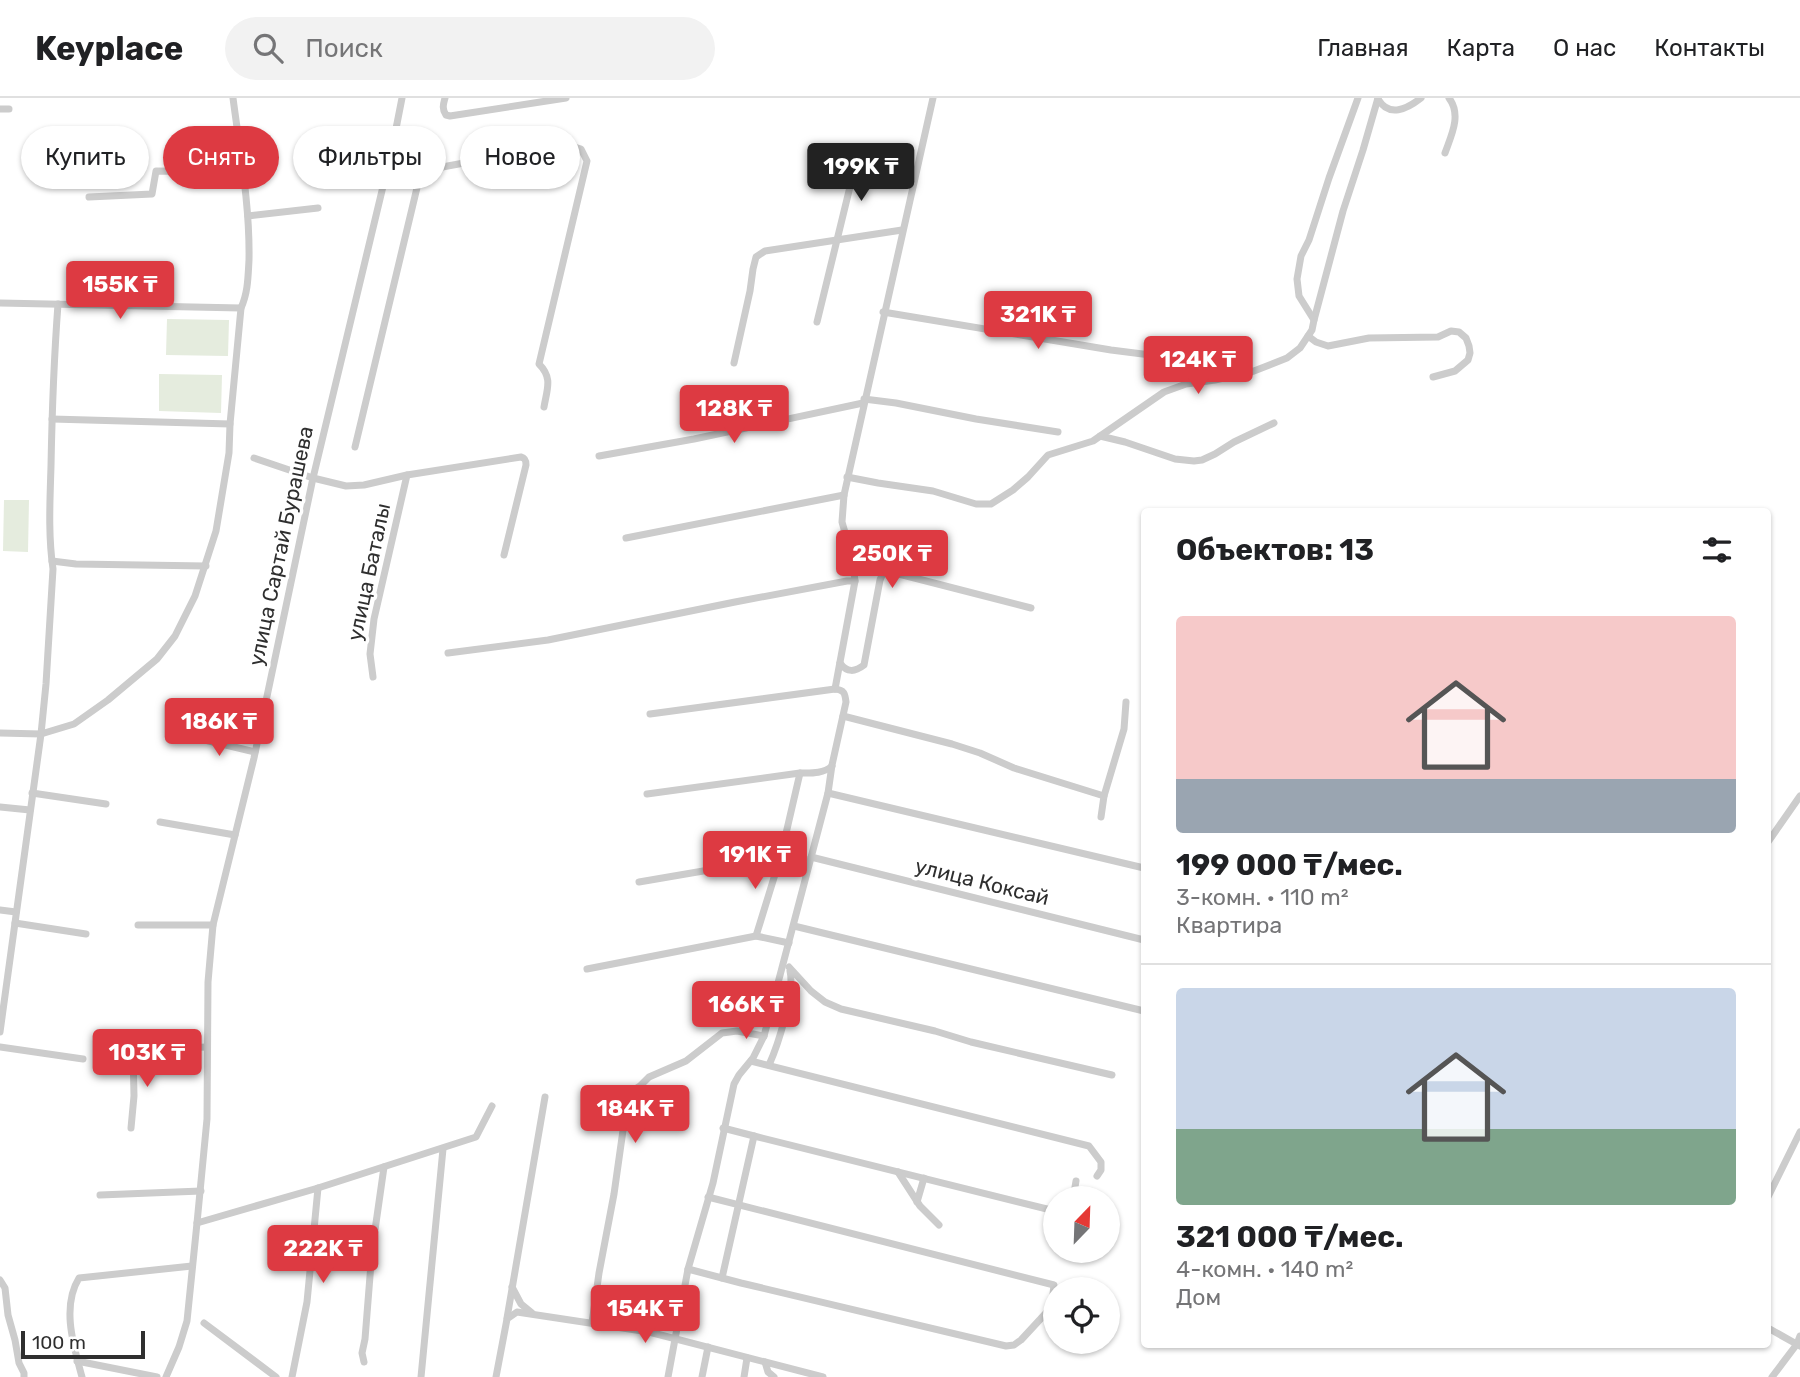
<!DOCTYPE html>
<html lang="ru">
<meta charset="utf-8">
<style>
:root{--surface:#fff;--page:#f2f2f2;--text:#202124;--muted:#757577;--line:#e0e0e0;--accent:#dd3a42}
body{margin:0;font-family:Rubik,sans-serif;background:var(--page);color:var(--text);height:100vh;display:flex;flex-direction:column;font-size:26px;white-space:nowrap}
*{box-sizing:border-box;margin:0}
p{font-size:23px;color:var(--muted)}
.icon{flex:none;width:38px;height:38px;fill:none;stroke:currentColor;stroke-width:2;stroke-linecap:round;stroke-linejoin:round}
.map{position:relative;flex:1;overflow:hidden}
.details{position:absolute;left:1141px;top:410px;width:630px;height:840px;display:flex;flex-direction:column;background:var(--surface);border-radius:7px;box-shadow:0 2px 5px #0004}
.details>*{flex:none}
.top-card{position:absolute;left:21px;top:28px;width:665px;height:63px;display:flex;gap:14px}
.needle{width:46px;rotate:23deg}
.controls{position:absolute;left:1043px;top:1088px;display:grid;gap:14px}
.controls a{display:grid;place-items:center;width:77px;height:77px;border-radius:50%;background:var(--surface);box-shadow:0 2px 5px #0004;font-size:35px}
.scale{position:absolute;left:21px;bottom:18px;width:124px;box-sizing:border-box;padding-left:7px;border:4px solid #2f2f2f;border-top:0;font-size:19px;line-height:24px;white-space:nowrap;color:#2f2f2f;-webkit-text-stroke:5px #fff;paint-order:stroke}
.price{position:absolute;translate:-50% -60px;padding:0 16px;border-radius:7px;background:var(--accent);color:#fff;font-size:23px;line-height:46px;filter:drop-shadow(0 2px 4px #0008)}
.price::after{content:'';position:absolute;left:50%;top:42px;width:21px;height:16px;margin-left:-10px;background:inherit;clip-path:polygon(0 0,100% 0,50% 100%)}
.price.selected{background:#222;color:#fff}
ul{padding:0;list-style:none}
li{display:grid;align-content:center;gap:14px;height:371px;padding:0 35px}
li+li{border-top:2px solid var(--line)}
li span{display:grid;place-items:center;height:217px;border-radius:7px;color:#555}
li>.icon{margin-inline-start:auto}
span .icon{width:126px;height:126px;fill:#fffc;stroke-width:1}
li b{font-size:30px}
h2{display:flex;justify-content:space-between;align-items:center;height:84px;padding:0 35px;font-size:30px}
.chip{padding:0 24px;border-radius:32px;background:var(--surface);box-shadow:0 2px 5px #0004;font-size:24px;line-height:63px}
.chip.selected{background:var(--accent);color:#fff}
header{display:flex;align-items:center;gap:42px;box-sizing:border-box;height:98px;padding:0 35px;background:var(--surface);border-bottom:2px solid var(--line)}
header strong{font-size:33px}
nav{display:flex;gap:38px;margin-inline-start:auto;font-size:24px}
.search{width:490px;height:63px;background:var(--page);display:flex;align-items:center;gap:18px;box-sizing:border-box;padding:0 24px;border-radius:38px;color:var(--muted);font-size:26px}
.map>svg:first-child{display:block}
</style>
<header>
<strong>Keyplace</strong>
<div class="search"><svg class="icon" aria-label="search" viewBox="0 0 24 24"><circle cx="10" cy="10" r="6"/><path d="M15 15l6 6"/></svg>Поиск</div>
<nav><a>Главная</a><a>Карта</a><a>О нас</a><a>Контакты</a></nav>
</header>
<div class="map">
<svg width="1800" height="1279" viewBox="0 0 1800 1279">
<rect width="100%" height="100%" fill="#fff"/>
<!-- grass -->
<g fill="#e5ecde">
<polygon points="167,221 229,222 228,258 166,257"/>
<polygon points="159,276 222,277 221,315 159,313"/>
<polygon points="4,402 29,402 28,454 3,453"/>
</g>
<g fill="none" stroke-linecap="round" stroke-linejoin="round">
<!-- minor -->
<g stroke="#ccc" stroke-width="7">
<path d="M445 0C443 7 442 11 446 17L450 18 566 0"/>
<path d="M1378 1C1389 20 1407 11 1421 0"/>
<polyline points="0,11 9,11"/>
<path d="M392 51C405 55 419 57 421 73"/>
<path d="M1445 55C1451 38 1462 17 1449 0"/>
<polyline points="89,99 152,96 156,73 243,74"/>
<polyline points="248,118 318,110"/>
<polyline points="0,205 241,210"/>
<polyline points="883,214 1111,252 1198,263"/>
<polyline points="1314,222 1343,113 1363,52 1378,0"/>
<polyline points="817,224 857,60"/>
<polyline points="1308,238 1316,244 1328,248 1369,240 1438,239 1451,233 1459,234 1466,240 1469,248 1470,255 1468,262 1455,273 1433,279"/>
<polyline points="734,265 750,193 753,171 756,159 765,153 902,132"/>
<polyline points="864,301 896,305 976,321 1058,334"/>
<polyline points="52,321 230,326"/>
<polyline points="1100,338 1125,344 1175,361 1194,363 1202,362 1215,356 1234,344 1274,325"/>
<path d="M355 349 421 73 512 56 571 48 581 51 587 63 539 266C553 280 547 291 544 309"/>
<polyline points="599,358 694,341 863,305"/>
<path d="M254 360 313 380 346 388 364 387 407 377 521 359C525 360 526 362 526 367L504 457"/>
<polyline points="847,379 878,385 933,393 976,406 991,406 1013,392 1028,379 1048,357 1093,343 1164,294 1186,286 1215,282 1254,273 1287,260 1300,250 1312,232 1314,222 1299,198 1297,181 1301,158 1309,142 1329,80 1358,0"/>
<polyline points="626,440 844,397"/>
<polyline points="52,463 76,466 206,468"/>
<polyline points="448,555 548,542 735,504 847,483 855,483"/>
<path d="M840 565C847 575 855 574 864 567L880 482 883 475 891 474 1031 510"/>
<polyline points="373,579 370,556 374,521 407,377"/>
<polyline points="835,591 855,483 852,459 842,424 844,397 933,0"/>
<path d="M650 616 835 591C844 592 845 595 846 604L832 667 828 695 764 938 753 960 739 977 734 986 713 1085 688 1171 668 1279"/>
<polyline points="843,618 952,646 980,655 1014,670 1104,698 1101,719"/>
<path d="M0 635 41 636 74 626 108 602 157 561 175 538 195 498 216 433 229 355 230 326 241 210C248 195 248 179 249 162 250 108 240 54 233 0"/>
<polyline points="188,638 255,654"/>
<polyline points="32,695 106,706"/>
<polyline points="828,695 1144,770"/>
<path d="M647 696 800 675C811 675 823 676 832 668"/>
<polyline points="1104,698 1124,631 1126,604"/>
<polyline points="0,709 30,712"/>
<polyline points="160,724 235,737"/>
<polyline points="1768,744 1800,698"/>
<polyline points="811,759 1144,842"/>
<polyline points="639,784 709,772 781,757"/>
<polyline points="0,812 16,814"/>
<polyline points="15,825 86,836"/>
<polyline points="138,827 213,827"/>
<polyline points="794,828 1144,913"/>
<polyline points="756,838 781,757 800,675"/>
<polyline points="789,869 811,893 825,904 841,911 935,933 971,944 1112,977"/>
<polyline points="587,871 756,838 789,845"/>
<path d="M0 934 41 636 46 586 53 471C48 437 50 402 51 368 52 314 54 260 58 206"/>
<polyline points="0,949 83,961"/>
<polyline points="124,953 206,949"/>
<polyline points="751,963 1089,1048 1101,1064 1101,1072 1097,1078"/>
<path d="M769 967C778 947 795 894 790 873"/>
<polyline points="131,1030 134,998 133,952"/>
<polyline points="754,1038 1055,1113"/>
<polyline points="898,1074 920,1108 939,1127"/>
<polyline points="100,1097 201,1093"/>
<polyline points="1768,1099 1800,1034"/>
<polyline points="1073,1101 1076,1083"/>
<polyline points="917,1104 924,1080"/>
<polyline points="197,1125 318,1090 476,1039 492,1008"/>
<polyline points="688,1171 741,1185 1006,1248 1014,1247 1021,1242 1046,1215 1052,1205 1054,1187 708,1099"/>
<polyline points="722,1180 754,1038 723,1030"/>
<polyline points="0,1182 5,1190 8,1217 15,1242 19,1265 24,1275 24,1279"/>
<polyline points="512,1189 521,1206 532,1215"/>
<polyline points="507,1220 545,999"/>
<polyline points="204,1225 276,1279"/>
<polyline points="592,1225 599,1175 614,1096 627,1004 631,994 640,988 649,979 686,963 722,935 737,933 764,938"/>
<polyline points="1768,1230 1800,1248"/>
<polyline points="77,1263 157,1279"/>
<polyline points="364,1264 362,1255 365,1241 372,1153 384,1069"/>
<polyline points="765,1264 768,1274 774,1279"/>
<path d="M82 1279C74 1249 61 1209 79 1180L192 1168"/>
<polyline points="166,1279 179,1249 187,1223 197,1125 207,1021 208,884 213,827 254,660 313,380 392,51 402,0"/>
<polyline points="292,1279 307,1204 318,1090"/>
<polyline points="421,1279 443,1051"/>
<polyline points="496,1279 507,1221 517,1214 649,1234 823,1279"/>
<polyline points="702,1279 708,1249"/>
<polyline points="744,1279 747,1260"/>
<polyline points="1772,1279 1797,1246 1800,1238"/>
</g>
</g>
<g text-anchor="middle" stroke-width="7" stroke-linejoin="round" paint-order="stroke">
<!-- street labels -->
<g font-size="21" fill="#2f2f2f" stroke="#fff">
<text transform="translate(281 448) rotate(-78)" y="7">улица Сартай Бурашева</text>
<text transform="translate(369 474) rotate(-78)" y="7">улица Баталы</text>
<text transform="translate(982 784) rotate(14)" y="7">улица Коксай</text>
</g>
</g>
</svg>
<div class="controls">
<a><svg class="needle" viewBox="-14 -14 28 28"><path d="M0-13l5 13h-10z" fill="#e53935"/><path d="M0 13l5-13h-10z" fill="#757577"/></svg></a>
<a><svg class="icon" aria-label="locate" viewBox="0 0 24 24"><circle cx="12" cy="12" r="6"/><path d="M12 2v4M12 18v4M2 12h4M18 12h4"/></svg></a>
</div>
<div class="scale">100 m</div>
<b class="price selected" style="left:861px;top:105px">199K ₸</b>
<b class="price" style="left:120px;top:223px">155K ₸</b>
<b class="price" style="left:1038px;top:253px">321K ₸</b>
<b class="price" style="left:1198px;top:298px">124K ₸</b>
<b class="price" style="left:734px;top:347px">128K ₸</b>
<b class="price" style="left:892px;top:492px">250K ₸</b>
<b class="price" style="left:219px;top:660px">186K ₸</b>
<b class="price" style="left:755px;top:793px">191K ₸</b>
<b class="price" style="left:746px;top:943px">166K ₸</b>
<b class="price" style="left:147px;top:991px">103K ₸</b>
<b class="price" style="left:635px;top:1047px">184K ₸</b>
<b class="price" style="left:323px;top:1187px">222K ₸</b>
<b class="price" style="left:645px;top:1247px">154K ₸</b>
<div class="top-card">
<a class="chip">Купить</a>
<a class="chip selected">Снять</a>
<a class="chip">Фильтры</a>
<a class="chip">Новое</a>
</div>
<section class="details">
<h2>Объектов: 13<svg class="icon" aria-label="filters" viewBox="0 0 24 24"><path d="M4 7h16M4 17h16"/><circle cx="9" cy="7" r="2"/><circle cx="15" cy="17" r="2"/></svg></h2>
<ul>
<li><span style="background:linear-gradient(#f6c9c9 75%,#9aa5b1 0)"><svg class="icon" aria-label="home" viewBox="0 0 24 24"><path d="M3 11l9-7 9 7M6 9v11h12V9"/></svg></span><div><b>199 000 ₸/мес.</b><p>3-комн. · 110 m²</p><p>Квартира</p></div></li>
<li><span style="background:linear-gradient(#c9d6e8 65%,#7fa58c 0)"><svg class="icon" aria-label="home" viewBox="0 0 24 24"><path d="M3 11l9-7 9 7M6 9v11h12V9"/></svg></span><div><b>321 000 ₸/мес.</b><p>4-комн. · 140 m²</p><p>Дом</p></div></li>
</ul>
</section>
</div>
